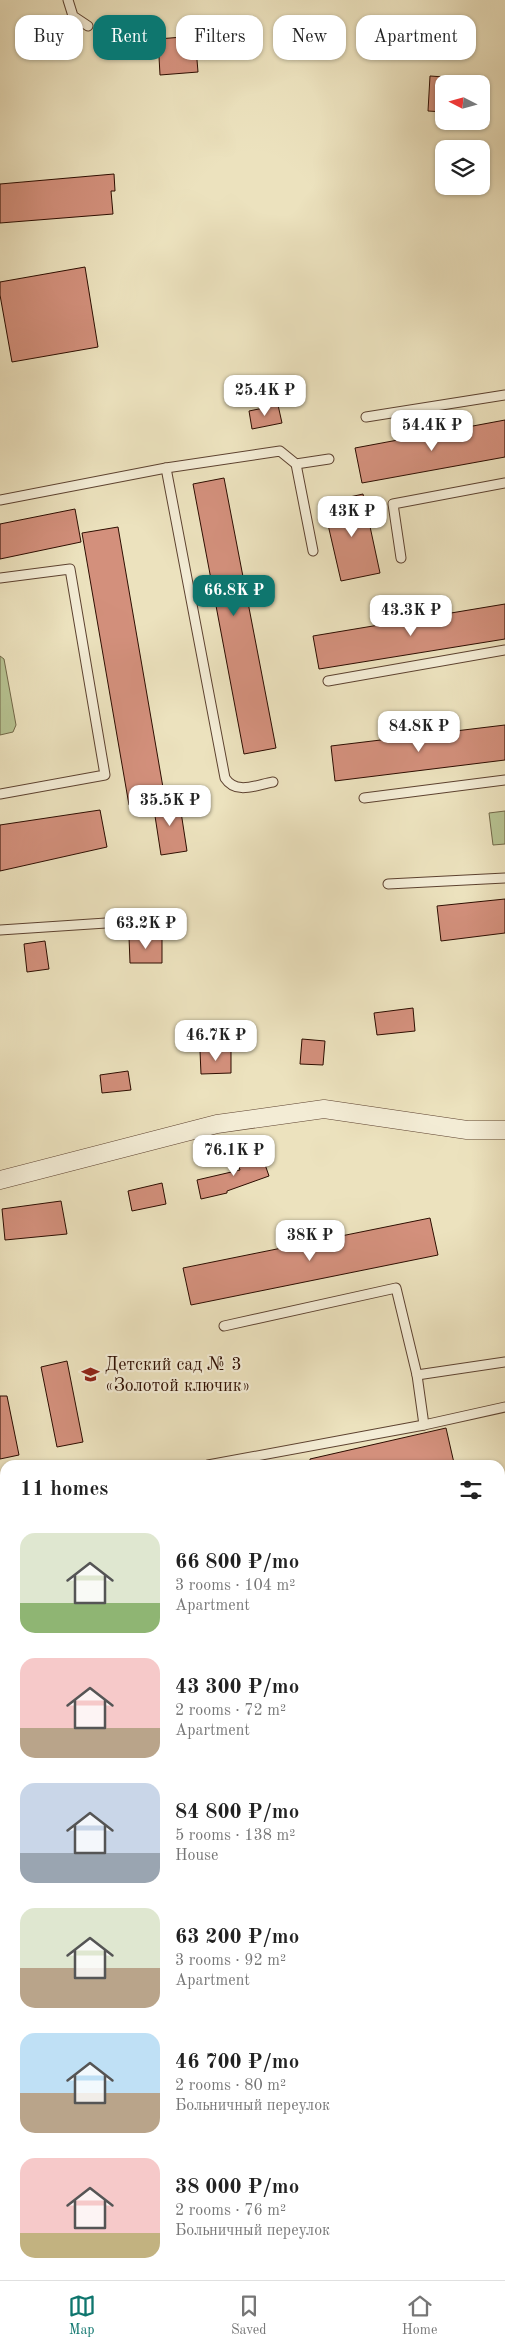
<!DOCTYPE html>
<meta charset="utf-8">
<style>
:root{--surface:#fff;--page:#f2f2f2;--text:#222;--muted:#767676;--line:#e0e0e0;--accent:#0f766e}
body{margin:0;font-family:"Old Standard TT",serif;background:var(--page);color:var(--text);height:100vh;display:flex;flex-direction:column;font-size:19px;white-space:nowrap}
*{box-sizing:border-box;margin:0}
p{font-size:16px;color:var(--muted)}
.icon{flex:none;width:28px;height:28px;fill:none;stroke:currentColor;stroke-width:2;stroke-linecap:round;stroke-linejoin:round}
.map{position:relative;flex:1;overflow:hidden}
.drawer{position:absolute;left:0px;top:1460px;width:505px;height:820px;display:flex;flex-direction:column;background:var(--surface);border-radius:15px 15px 0 0;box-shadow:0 1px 4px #0004}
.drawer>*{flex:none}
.top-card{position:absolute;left:15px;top:15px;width:475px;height:45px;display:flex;gap:10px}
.needle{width:32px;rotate:276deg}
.fabs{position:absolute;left:435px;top:75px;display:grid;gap:10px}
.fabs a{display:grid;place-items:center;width:55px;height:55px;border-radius:10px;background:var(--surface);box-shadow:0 1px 4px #0004;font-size:25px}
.price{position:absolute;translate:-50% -42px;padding:0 11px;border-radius:10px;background:#fff;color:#222;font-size:16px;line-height:32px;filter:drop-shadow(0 1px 2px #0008)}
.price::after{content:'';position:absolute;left:50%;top:30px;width:15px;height:11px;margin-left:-8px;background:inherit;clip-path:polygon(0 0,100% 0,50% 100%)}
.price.active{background:var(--accent);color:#fff}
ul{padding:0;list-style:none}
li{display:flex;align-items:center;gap:15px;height:125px;padding:0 20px}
li span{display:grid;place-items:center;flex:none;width:140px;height:100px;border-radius:15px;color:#555}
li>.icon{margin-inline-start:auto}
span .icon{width:60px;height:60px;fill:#fffc;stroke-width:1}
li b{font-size:21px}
h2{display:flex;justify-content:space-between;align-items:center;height:60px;padding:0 20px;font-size:21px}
.pill{padding:0 18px;border-radius:15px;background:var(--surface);box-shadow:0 1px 4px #0004;font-size:18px;line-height:45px}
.pill.active{background:var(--accent);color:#fff}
.tabs{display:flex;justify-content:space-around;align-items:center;height:70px;border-top:1px solid var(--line);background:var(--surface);font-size:14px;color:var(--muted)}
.tabs a{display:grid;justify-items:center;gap:2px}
.tabs .active{color:var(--accent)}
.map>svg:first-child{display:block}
</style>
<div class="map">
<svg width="505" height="2280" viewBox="0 0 505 2280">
<rect width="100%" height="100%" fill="#ece2be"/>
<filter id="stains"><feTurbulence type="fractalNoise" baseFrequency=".004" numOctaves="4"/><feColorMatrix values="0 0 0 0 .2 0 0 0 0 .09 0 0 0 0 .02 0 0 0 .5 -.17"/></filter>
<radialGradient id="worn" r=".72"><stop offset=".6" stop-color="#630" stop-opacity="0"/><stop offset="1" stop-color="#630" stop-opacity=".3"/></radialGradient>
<!-- green -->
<g fill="#b7c392" stroke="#726849">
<polygon points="0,656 4,659 16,725 13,732 0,735"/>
<polygon points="505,811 505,844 493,845 489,813"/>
</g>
<!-- building -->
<g fill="#d3907c" stroke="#2d0d00">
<polygon points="195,36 198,72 160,75 158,39"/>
<polygon points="430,76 444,77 444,112 428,111"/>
<polygon points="114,174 115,191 111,191 113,214 0,223 0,184"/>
<polygon points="85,267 98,347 12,362 0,295 0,282"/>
<polygon points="278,405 282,423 252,429 249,411"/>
<polygon points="505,420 505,457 362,483 355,448"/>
<polygon points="224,478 276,748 244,754 193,484"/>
<polygon points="363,494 380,573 341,581 323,503"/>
<polygon points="75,509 81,542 0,559 0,524"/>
<polygon points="118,527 165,799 129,805 82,533"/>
<polygon points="505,604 505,639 319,669 313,636"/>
<polygon points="505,725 505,760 335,781 331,746"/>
<polygon points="179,799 187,851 161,855 153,803"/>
<polygon points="100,810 107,847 0,871 0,825"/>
<polygon points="505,899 505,933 441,941 437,906"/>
<polygon points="162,936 162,963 130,963 129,937"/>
<polygon points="45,941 49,969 27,972 24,944"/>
<polygon points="413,1008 415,1031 377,1035 374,1013"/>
<polygon points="302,1039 325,1041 323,1065 300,1064"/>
<polygon points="231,1050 231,1073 201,1074 200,1051"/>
<polygon points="128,1071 131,1090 102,1093 100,1075"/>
<polygon points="261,1153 269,1176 227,1191 227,1193 201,1199 197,1180 240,1170 237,1161"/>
<polygon points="162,1183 166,1204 132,1211 128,1191"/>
<polygon points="61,1201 67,1234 5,1240 2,1209"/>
<polygon points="430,1218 438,1255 191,1305 183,1268"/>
<polygon points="67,1361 83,1442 57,1447 41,1367"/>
<polygon points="0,1396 7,1396 19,1455 0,1459"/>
<polygon points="446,1428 454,1463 446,1465 310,1465 310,1459"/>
</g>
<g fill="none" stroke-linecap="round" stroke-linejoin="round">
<defs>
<g id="lane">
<polyline points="68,0 73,16 88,26"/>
<polyline points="366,417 505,395"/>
<polyline points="296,464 313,551"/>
<path d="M166 468 225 778C236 795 256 785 273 782"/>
<polyline points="0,500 166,468 280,451 296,464 329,459"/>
<polyline points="401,558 393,504 505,483"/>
<polyline points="0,578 70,569 105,775 0,794"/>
<polyline points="328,681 505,650"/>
<polyline points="364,798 505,780"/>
<polyline points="388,884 505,878"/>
<polyline points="0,930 106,923"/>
<polyline points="224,1326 396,1288 417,1375 505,1362"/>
<polyline points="417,1375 424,1425 505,1407"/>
<polyline points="208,1465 424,1425"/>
<polyline points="500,1723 505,1723"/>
<polyline points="0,1968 5,1970"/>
<polyline points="500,2027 505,2026"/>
</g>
<polyline id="street" points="0,1180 217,1124 324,1109 467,1130 505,1130"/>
<g id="secondary">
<polyline points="500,1603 505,1602"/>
<polyline points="0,1693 5,1692"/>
</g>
</defs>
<!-- lane casing -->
<use href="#lane" stroke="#5d4230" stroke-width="11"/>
<!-- street casing -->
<use href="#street" stroke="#5d4230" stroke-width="19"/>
<!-- secondary casing -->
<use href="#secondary" stroke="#2d0d00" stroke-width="27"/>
<!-- lane -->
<use href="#lane" stroke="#f3ecd5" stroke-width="9"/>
<!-- street -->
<use href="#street" stroke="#f3ecd5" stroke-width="18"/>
<!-- secondary -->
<use href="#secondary" stroke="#f3ecd5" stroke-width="25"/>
<defs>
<g id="rail">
<polyline points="0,1812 5,1812"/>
<polyline points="500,1820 505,1820"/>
</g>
</defs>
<!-- rail casing -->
<use href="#rail" stroke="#2d0d00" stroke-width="5.5"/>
<!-- rail -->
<use href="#rail" stroke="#f3ecd5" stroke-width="4" stroke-dasharray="11" stroke-linecap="butt"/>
</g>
<!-- icons -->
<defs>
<symbol id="school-bare" viewBox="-9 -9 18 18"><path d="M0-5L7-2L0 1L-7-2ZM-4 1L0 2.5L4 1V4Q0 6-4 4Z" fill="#8f2418" stroke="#f3ecd5" stroke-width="2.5" paint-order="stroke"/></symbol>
</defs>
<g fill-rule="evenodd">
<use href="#school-bare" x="78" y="1362" width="25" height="25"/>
</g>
<g text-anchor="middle" stroke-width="4.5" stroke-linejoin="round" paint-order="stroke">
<!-- poi labels -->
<g font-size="18" fill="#2d0d00" stroke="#f3ecd5" text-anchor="start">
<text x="105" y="1370">Детский сад № 3<tspan x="105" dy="21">«Золотой ключик»</tspan></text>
</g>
</g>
<rect width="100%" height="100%" filter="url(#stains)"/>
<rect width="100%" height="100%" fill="url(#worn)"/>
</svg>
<div class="fabs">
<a><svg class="needle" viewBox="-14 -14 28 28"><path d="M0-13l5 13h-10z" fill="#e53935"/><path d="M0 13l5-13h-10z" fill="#767676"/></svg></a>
<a><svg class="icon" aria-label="layers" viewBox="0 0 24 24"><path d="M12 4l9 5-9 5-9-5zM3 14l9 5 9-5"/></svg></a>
</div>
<b class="price" style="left:265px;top:417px">25.4K ₽</b>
<b class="price" style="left:432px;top:452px">54.4K ₽</b>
<b class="price" style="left:352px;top:538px">43K ₽</b>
<b class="price active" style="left:234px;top:617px">66.8K ₽</b>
<b class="price" style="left:411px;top:637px">43.3K ₽</b>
<b class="price" style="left:419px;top:753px">84.8K ₽</b>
<b class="price" style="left:170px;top:827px">35.5K ₽</b>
<b class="price" style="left:146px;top:950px">63.2K ₽</b>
<b class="price" style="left:216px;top:1062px">46.7K ₽</b>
<b class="price" style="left:234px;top:1177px">76.1K ₽</b>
<b class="price" style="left:310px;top:1262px">38K ₽</b>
<div class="top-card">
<a class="pill">Buy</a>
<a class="pill active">Rent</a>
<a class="pill">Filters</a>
<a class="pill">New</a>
<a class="pill">Apartment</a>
</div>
<section class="drawer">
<h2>11 homes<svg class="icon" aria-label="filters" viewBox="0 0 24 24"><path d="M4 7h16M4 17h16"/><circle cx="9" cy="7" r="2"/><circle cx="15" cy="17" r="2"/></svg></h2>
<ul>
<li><span style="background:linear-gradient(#dfe7d0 70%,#8fb573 0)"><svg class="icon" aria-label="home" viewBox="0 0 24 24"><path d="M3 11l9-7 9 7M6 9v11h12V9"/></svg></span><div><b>66 800 ₽/mo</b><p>3 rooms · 104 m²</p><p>Apartment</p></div></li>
<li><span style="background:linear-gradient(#f6c9c9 70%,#b9a48a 0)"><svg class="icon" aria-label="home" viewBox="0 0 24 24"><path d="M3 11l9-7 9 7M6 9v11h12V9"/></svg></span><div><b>43 300 ₽/mo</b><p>2 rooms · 72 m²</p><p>Apartment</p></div></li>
<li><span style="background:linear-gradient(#c9d6e8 70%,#9aa5b1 0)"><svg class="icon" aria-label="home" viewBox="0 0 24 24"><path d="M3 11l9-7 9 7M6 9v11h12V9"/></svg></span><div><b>84 800 ₽/mo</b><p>5 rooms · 138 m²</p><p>House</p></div></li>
<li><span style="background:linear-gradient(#dfe7d0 60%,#b9a48a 0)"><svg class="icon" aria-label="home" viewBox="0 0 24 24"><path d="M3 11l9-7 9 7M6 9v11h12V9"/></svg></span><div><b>63 200 ₽/mo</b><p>3 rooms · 92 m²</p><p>Apartment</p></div></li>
<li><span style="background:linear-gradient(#bfe0f5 60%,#b9a48a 0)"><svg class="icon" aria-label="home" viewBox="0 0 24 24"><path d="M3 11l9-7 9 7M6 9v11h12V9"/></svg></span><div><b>46 700 ₽/mo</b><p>2 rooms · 80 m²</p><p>Больничный переулок</p></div></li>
<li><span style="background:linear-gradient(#f6c9c9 75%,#c2b280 0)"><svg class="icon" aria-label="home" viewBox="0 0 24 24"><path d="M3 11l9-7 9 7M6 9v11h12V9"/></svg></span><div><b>38 000 ₽/mo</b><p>2 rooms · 76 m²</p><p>Больничный переулок</p></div></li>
</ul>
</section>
</div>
<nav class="tabs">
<a class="active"><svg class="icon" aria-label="map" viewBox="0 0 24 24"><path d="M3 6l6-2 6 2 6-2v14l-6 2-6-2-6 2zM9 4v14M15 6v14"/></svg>Map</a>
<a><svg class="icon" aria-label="saved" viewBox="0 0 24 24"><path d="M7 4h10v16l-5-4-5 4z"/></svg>Saved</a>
<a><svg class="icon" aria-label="home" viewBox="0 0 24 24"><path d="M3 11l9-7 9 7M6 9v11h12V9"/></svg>Home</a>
</nav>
